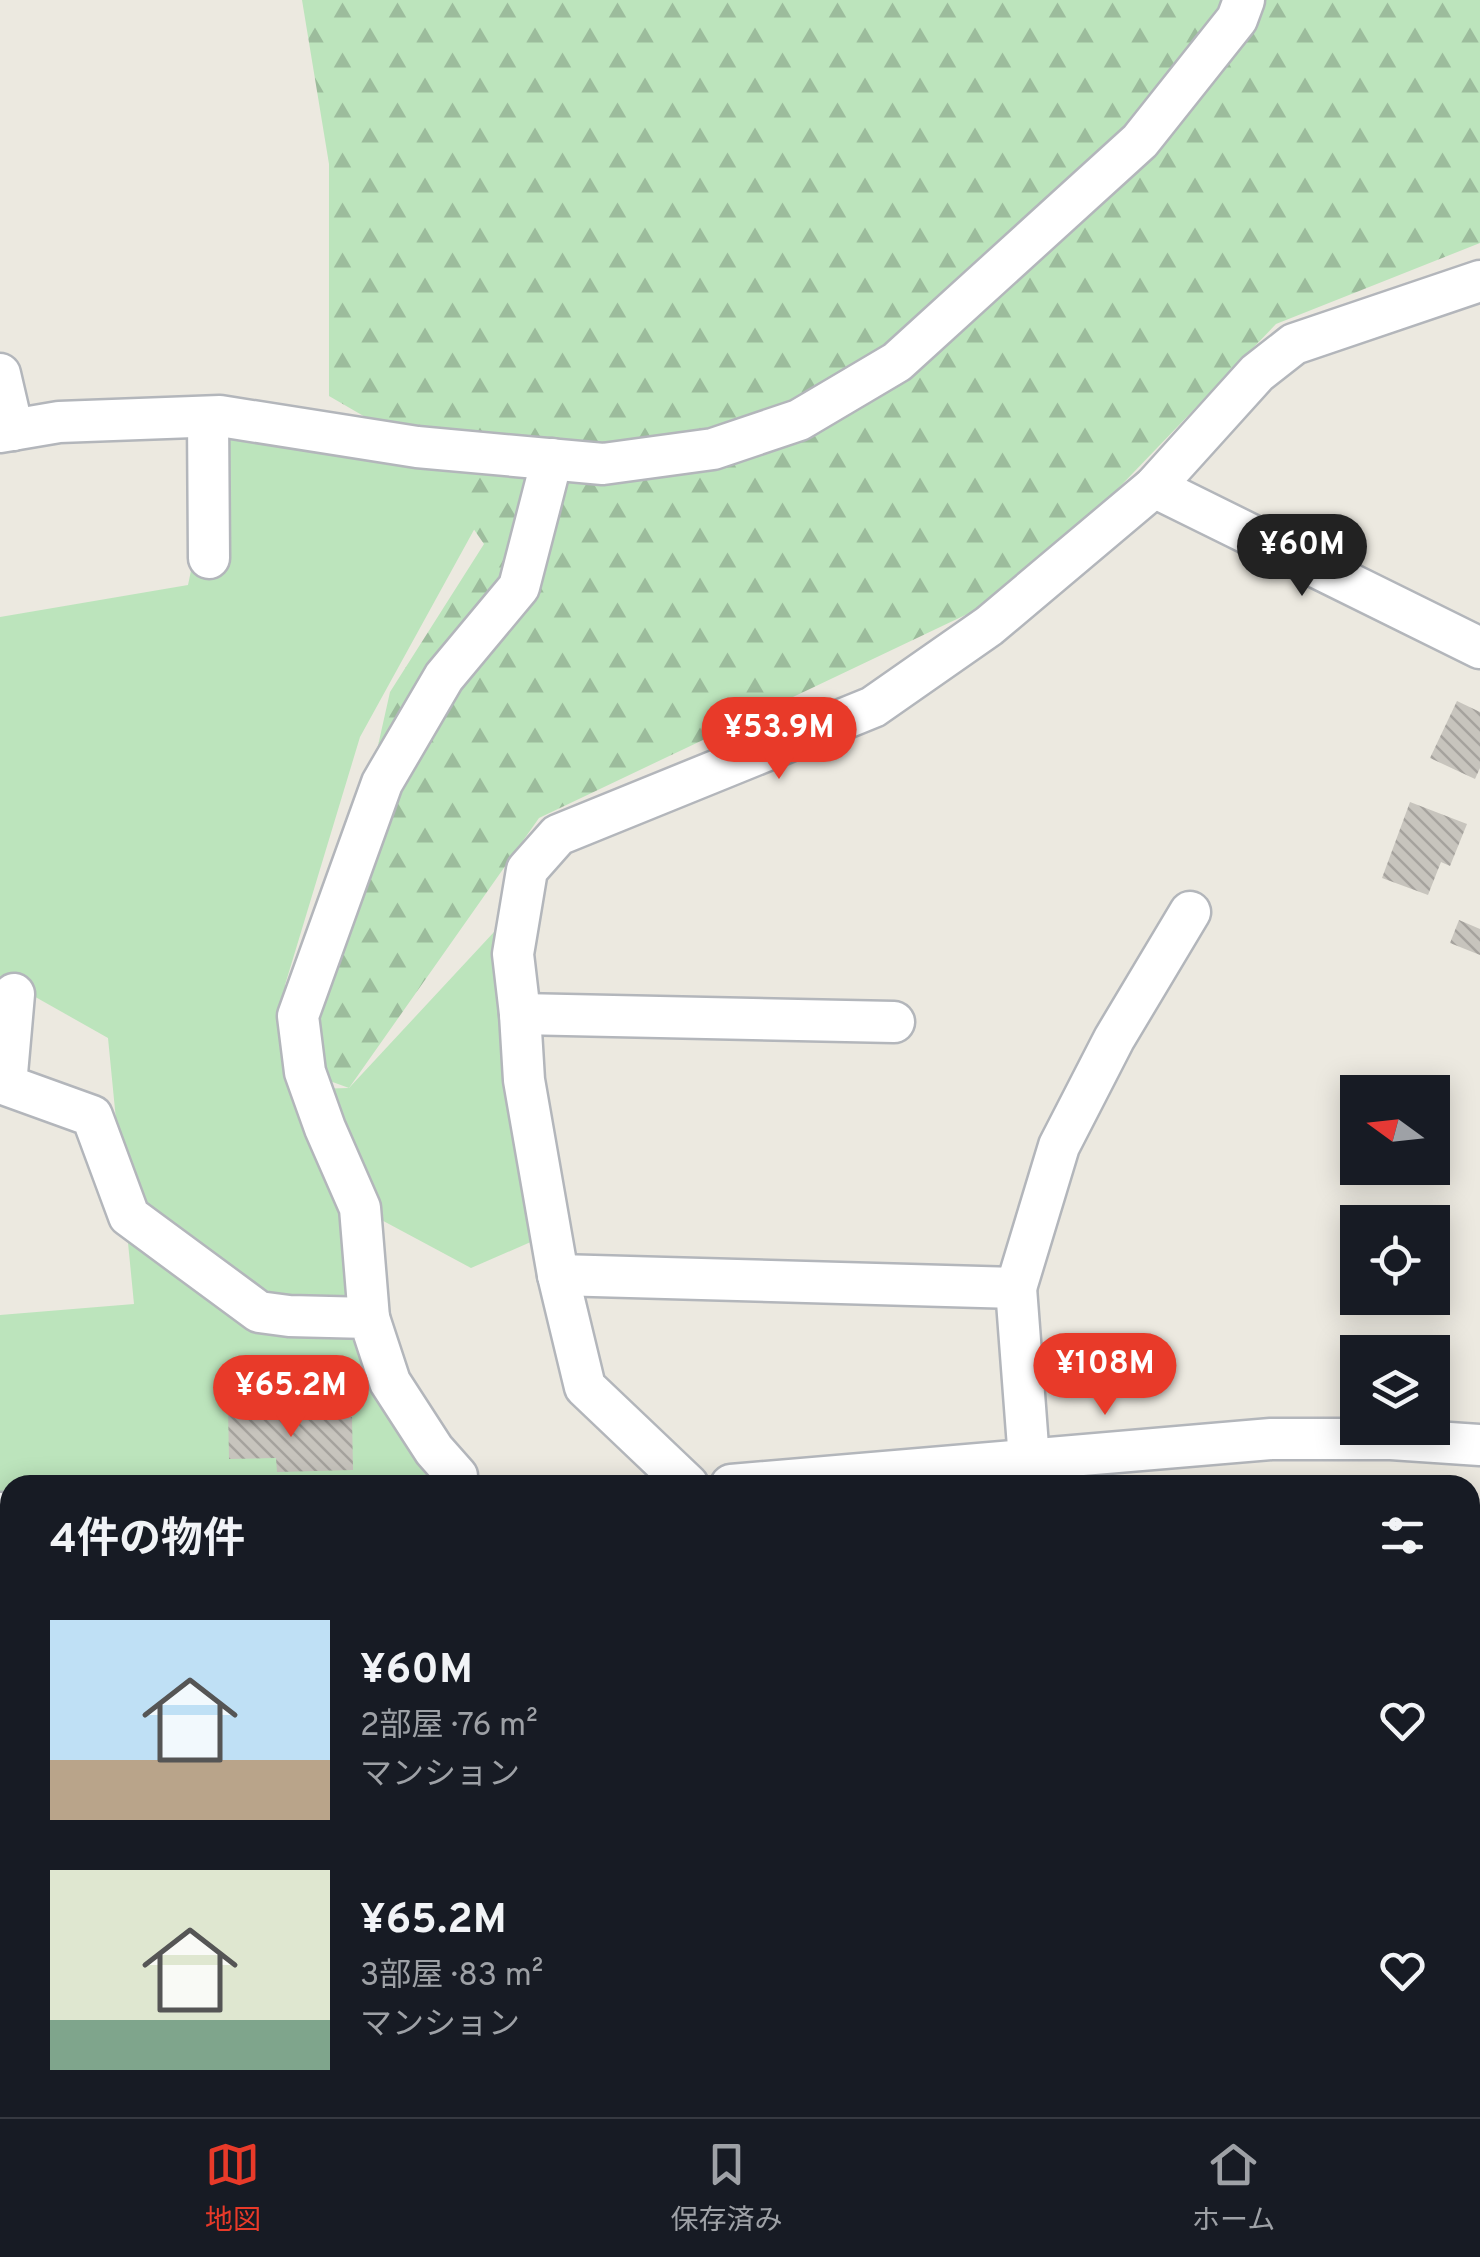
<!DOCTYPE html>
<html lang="ja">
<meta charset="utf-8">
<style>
:root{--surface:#171b24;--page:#20242c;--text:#f1f3f6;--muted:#9ea1a6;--line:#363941;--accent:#e83a29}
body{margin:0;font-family:Overpass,"Noto Sans JP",sans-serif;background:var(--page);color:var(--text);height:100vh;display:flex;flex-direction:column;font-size:38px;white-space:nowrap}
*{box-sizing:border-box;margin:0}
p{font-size:32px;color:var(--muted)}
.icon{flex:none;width:55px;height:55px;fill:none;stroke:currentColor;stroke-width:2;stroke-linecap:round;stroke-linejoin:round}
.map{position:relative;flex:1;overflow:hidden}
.panel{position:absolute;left:0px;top:1475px;width:1480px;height:642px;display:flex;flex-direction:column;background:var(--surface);border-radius:30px 30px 0 0;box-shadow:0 5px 25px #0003}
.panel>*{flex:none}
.needle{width:65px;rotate:285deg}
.tools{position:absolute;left:1340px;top:1075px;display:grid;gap:20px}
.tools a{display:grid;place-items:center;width:110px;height:110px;border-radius:0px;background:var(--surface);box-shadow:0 5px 25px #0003;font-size:50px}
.price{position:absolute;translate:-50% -85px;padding:0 22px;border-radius:35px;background:var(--accent);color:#fff;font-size:32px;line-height:65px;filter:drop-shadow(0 2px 5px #0008)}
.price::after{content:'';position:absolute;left:50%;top:60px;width:30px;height:22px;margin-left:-15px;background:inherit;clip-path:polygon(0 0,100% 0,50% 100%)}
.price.active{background:#222;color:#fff}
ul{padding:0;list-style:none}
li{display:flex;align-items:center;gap:30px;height:250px;padding:0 50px}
li span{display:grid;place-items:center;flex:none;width:280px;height:200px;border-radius:0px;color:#555}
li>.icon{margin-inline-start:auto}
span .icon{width:120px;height:120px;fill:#fffc;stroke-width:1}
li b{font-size:42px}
h2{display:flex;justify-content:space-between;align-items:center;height:120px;padding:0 50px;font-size:42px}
.tab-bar{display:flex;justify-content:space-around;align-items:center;height:140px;border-top:2px solid var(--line);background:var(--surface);font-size:28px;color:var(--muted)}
.tab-bar a{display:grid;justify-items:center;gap:5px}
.tab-bar .active{color:var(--accent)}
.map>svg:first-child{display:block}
</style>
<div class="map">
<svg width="1480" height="2117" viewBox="0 0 1480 2117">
<defs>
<pattern id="forest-firs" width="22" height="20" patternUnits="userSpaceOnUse" patternTransform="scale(2.5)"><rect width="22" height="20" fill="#bce4bc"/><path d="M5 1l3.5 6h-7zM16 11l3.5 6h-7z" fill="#9cbc9c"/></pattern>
<pattern id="building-back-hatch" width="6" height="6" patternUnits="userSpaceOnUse" patternTransform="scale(2.5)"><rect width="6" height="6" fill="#c7c4bd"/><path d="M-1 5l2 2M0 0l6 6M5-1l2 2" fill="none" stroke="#a5a29d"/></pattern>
</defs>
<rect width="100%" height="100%" fill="#ece9e0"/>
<!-- green -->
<g fill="#bce4bc">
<polygon points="219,437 417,447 475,528 360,737 285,985 311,1089 349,1088 494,932 506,1045 533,1241 471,1268 361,1209 376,1298 450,1485 10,1485 10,1511 0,1512 0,1315 134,1304 108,1038 0,977 0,617 188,585"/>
<polygon points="813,2108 854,2108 884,2112 900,2108 1009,2108 1007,2117 804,2117"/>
</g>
<!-- forest -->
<g fill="url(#forest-firs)">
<polygon points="302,0 1480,0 1480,243 1276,324 1109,498 978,609 539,818 349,1088 305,1072 390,692 484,544 417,447 329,396 329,164"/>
<polygon points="560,2108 814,2108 806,2117 573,2117"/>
</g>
<!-- building -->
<g fill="url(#building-back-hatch)">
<polygon points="1457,701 1480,712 1480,768 1475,779 1430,758"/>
<polygon points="1410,802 1467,824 1450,866 1441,862 1428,895 1382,878"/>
<polygon points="1459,920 1480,929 1480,955 1450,943"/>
<polygon points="228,1408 273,1408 278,1419 352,1417 353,1470 277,1472 276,1458 229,1459"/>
<polygon points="0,1676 6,1676 9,1726 0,1726"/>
<polygon points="0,1835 10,1838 10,1908 0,1905"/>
<polygon points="0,1934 10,1937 10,1964 0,1961"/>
<polygon points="1480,1936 1480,2117 1247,2117 1245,2108 1470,2108 1470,1937"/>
</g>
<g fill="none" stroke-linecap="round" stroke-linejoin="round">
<defs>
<g id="minor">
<polyline points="0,374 13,430"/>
<polyline points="208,417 209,558"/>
<polyline points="0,432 59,422 220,416 417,447 603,464 713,449 799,420 897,362 1140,141 1237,19 1244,0"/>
<polyline points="1154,487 1480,648"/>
<polyline points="14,994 6,1085 92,1116 129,1216 259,1312 289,1316 369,1318 390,1382 434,1450 457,1476 457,1485"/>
<polyline points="520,1014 894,1022"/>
<polyline points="558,1275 1016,1288 1029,1460"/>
<polyline points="1016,1288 1059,1146 1114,1039 1190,912"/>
<polyline points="369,1318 360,1208 325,1128 305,1072 298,1016 382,783 444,677 519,587 552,459"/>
<polyline points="688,1485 585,1387 558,1275 524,1080 520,1014 513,954 527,870 558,835 873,707 989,626 1154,487 1257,373 1294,344 1480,281"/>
<polyline points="731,1485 1271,1439 1391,1439 1480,1445"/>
<polyline points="0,1513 10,1513"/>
<polyline points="0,1810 10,1808"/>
</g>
</defs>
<!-- minor casing -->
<use href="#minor" stroke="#b3b6bb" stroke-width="45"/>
<!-- path -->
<polyline stroke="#95c5a3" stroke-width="6" stroke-dasharray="10 5" stroke-linecap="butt" points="1470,1860 1480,1865"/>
<!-- minor -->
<use href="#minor" stroke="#fff" stroke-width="40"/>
</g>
</svg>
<div class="tools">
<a><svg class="needle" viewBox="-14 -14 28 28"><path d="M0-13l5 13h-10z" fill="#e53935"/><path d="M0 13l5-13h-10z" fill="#9ea1a6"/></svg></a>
<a><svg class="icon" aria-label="locate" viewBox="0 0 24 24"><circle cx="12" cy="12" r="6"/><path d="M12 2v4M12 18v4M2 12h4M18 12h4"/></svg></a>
<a><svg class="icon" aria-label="layers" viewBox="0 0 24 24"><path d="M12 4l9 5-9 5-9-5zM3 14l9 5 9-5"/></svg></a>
</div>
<b class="price active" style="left:1302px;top:599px">¥60M</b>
<b class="price" style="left:779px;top:782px">¥53.9M</b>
<b class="price" style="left:1105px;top:1418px">¥108M</b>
<b class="price" style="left:291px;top:1440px">¥65.2M</b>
<section class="panel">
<h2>4件の物件<svg class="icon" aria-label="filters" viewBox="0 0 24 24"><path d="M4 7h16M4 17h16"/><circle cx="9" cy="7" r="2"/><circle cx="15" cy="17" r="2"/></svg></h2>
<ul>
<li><span style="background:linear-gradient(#bfe0f5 70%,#b9a48a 0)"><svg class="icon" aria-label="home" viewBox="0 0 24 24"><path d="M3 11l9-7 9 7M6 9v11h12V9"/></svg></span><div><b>¥60M</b><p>2部屋 · 76 m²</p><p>マンション</p></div><svg class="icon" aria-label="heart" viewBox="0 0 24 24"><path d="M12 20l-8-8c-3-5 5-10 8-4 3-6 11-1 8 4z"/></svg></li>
<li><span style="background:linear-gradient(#dfe7d0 75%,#7fa58c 0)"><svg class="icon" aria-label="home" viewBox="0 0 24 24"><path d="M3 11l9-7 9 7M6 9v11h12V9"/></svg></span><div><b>¥65.2M</b><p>3部屋 · 83 m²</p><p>マンション</p></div><svg class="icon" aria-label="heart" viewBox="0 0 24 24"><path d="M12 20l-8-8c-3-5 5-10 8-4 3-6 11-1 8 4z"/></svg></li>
</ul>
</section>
</div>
<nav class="tab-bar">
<a class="active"><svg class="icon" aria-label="map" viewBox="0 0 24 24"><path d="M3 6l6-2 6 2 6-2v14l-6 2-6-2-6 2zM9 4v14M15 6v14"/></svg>地図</a>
<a><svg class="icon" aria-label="saved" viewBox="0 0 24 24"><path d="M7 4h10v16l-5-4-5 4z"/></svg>保存済み</a>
<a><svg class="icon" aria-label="home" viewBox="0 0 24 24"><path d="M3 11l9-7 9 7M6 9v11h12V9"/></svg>ホーム</a>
</nav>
